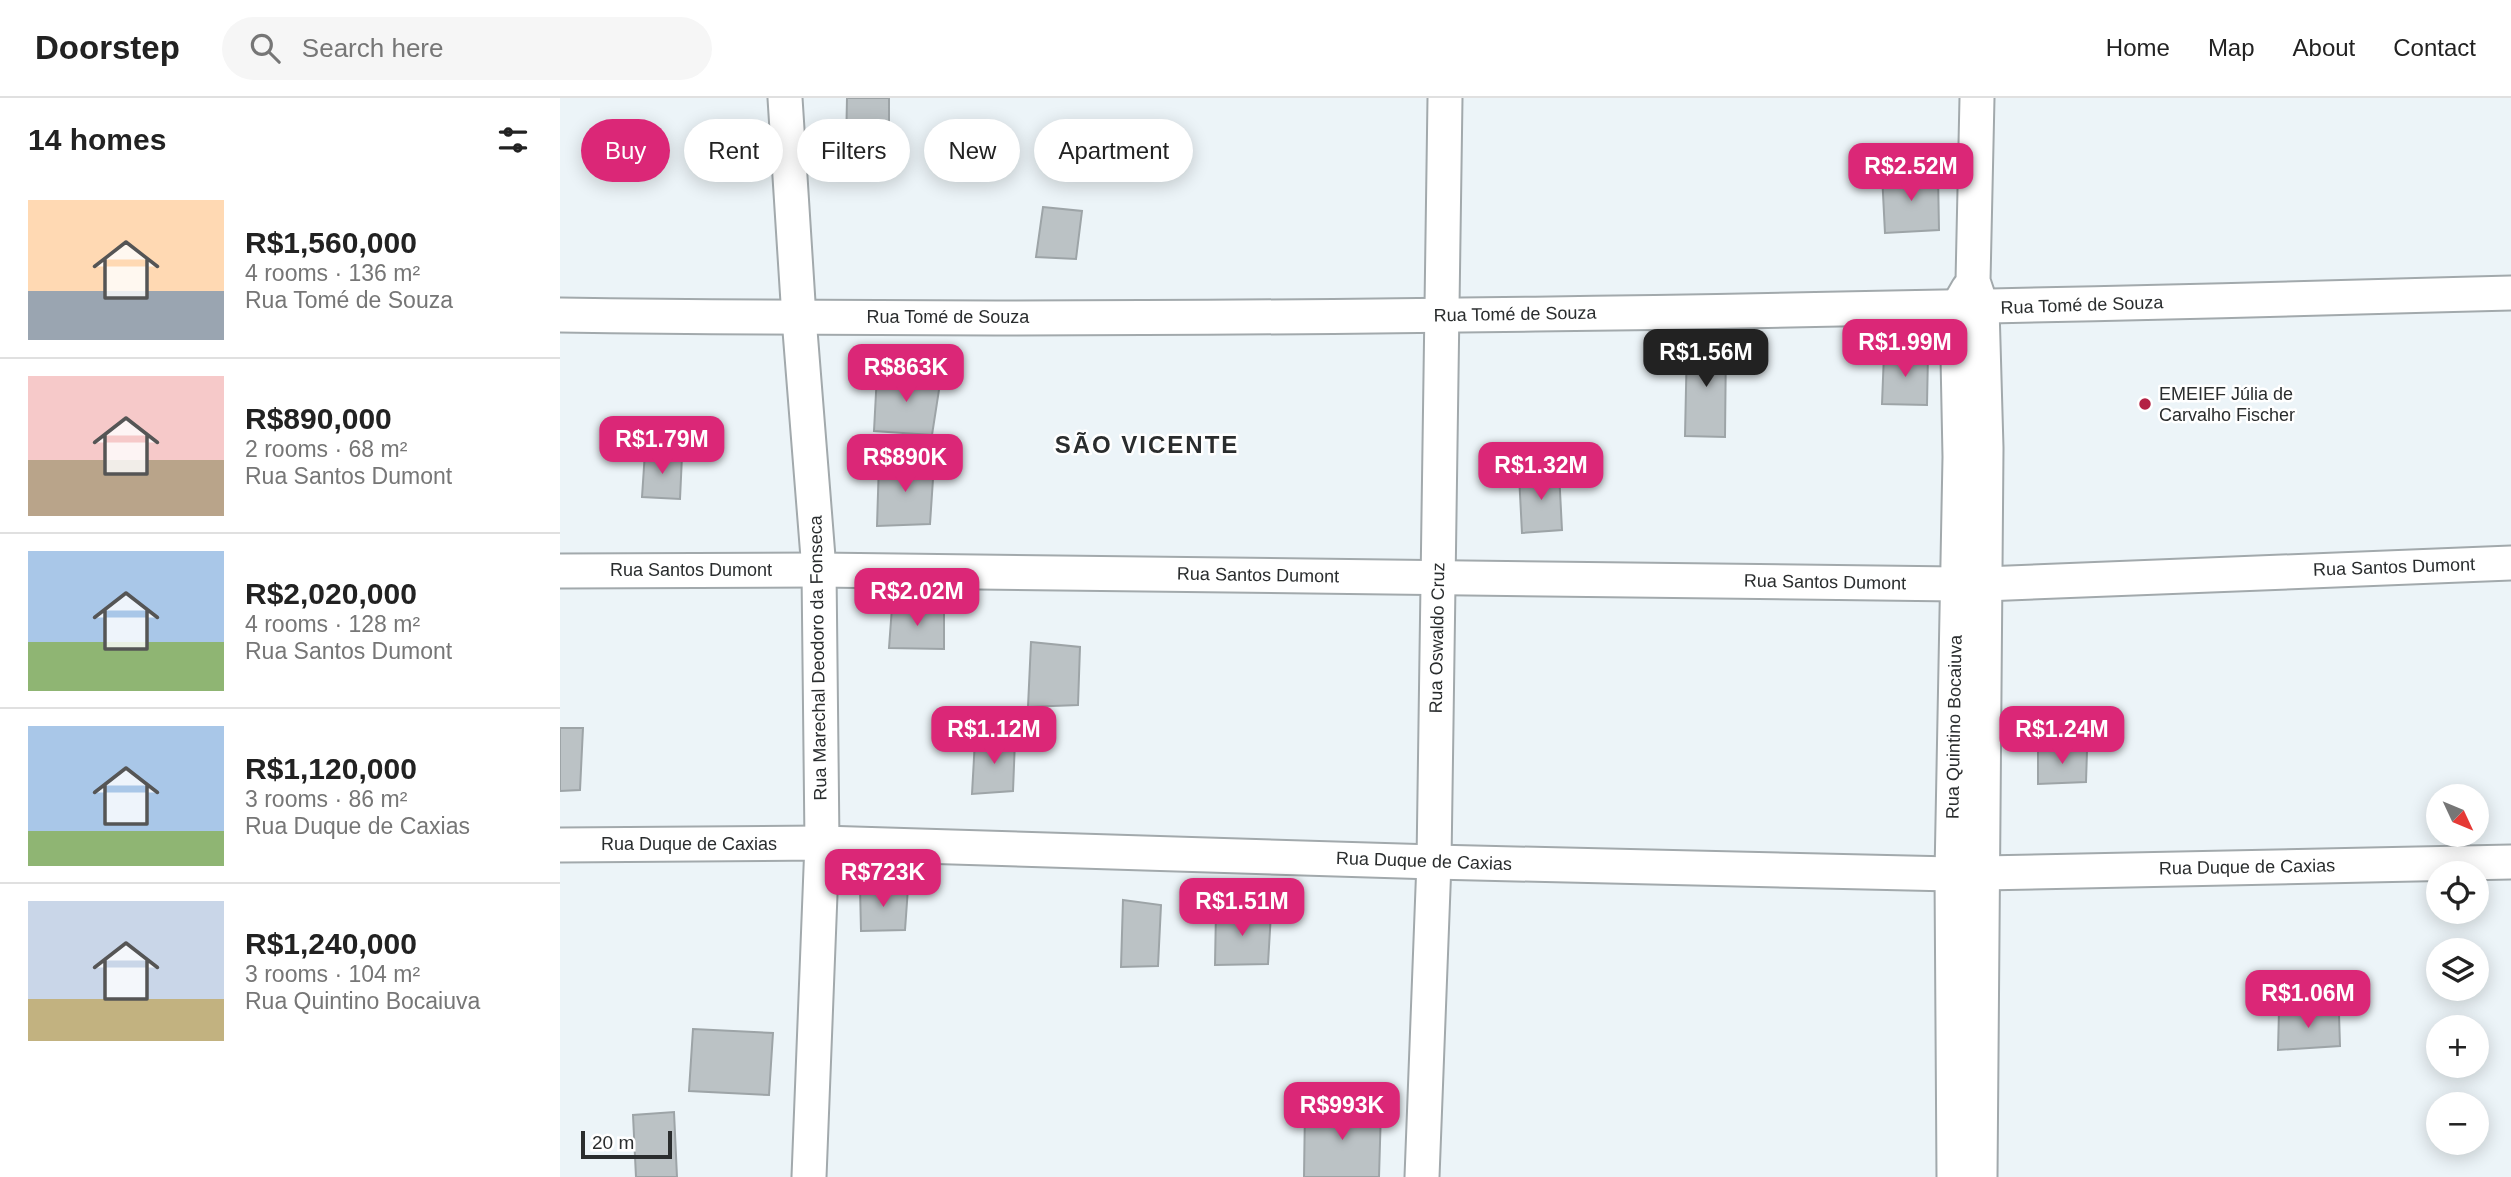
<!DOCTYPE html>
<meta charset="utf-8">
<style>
:root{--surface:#fff;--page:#f6f6f6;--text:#222;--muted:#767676;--line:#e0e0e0;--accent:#db2777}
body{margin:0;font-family:Helvetica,sans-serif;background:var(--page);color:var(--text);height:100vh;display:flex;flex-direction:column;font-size:26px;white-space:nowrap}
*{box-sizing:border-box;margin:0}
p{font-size:23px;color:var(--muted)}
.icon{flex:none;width:38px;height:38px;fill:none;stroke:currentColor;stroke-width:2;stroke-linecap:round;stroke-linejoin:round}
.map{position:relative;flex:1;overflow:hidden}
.panel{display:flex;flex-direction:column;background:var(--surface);width:560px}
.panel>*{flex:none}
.hud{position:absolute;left:21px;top:21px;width:665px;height:63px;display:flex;gap:14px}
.needle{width:46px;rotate:134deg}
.controls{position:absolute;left:1866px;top:686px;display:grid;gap:14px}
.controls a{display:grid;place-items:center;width:63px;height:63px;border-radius:50%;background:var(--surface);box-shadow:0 4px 18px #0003;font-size:35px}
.scale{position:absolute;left:21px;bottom:18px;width:91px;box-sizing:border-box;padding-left:7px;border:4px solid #2a2d2e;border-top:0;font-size:19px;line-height:24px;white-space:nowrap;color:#2a2d2e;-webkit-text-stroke:5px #fff;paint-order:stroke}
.price{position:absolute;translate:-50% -60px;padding:0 16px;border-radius:14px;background:var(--accent);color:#fff;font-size:23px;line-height:46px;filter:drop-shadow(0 2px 4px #0008)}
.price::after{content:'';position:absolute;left:50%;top:42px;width:21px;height:16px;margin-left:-10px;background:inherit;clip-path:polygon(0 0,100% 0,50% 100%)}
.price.selected{background:#222;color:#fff}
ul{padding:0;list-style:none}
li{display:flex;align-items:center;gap:21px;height:175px;padding:0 28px}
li+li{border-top:2px solid var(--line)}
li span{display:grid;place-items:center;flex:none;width:196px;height:140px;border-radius:0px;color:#555}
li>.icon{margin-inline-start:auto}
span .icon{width:84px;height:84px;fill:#fffc;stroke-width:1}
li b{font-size:30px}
h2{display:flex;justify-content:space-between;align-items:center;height:84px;padding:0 28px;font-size:30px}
.chip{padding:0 24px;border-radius:32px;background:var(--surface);box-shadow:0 4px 18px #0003;font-size:24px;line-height:63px}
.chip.selected{background:var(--accent);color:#fff}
header{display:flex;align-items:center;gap:42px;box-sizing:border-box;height:98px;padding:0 35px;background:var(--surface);border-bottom:2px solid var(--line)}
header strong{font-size:33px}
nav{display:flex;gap:38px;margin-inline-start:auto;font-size:24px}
.search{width:490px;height:63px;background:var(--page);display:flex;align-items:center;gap:18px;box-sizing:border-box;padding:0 24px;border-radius:38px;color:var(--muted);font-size:26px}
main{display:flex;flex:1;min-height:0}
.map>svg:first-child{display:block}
</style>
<header>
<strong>Doorstep</strong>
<div class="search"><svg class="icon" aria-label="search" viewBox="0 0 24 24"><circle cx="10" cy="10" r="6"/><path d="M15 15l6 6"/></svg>Search here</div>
<nav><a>Home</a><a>Map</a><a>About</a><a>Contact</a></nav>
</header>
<main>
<section class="panel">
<h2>14 homes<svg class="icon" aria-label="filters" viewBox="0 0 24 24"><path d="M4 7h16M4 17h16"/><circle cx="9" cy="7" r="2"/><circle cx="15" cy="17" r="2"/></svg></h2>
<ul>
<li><span style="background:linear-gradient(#ffd9b3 65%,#9aa5b1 0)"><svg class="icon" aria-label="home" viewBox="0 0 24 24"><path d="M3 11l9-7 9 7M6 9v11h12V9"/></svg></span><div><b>R$1,560,000</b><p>4 rooms · 136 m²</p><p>Rua Tomé de Souza</p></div></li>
<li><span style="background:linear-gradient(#f6c9c9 60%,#b9a48a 0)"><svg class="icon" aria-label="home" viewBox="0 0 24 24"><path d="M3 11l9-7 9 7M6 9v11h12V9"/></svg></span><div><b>R$890,000</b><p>2 rooms · 68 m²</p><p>Rua Santos Dumont</p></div></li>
<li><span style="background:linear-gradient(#a9c7e8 65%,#8fb573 0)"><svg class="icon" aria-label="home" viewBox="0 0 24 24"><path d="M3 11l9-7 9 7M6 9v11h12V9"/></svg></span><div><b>R$2,020,000</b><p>4 rooms · 128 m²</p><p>Rua Santos Dumont</p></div></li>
<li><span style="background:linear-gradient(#a9c7e8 75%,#8fb573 0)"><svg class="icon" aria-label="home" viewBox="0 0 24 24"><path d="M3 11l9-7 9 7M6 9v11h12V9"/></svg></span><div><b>R$1,120,000</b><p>3 rooms · 86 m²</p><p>Rua Duque de Caxias</p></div></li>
<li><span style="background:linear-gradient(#c9d6e8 70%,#c2b280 0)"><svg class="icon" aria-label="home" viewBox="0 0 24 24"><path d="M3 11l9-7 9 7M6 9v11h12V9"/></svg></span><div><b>R$1,240,000</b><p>3 rooms · 104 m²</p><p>Rua Quintino Bocaiuva</p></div></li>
</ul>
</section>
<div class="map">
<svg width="1951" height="1079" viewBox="0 0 1951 1079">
<rect width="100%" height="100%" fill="#ecf4f8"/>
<!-- building -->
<g fill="#bbc2c5" stroke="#9da4a7" stroke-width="2">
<polygon points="287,0 329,0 329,47 286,50"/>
<polygon points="1322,76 1378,77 1379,132 1325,135"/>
<polygon points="483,109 522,113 516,161 476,159"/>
<polygon points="1127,244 1166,244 1165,339 1125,338"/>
<polygon points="1324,255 1368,256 1367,307 1322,306"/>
<polygon points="317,276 381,279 372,337 314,333"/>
<polygon points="85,354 122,358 120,401 82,399"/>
<polygon points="319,364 374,366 370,426 317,428"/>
<polygon points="999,374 1002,432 962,435 959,377"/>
<polygon points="332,509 384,511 384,551 329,550"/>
<polygon points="471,544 520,549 518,607 468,609"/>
<polygon points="0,630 23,630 20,692 0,693"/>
<polygon points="415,642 455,642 453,693 412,696"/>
<polygon points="1478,651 1527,653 1526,684 1478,686"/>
<polygon points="300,789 348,790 345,832 301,833"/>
<polygon points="563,802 601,807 598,868 561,869"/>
<polygon points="656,812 711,815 708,866 655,867"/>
<polygon points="1719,912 1779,916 1780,948 1718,952"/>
<polygon points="133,931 213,935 209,997 129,993"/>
<polygon points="745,1009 821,1011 819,1079 744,1079"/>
<polygon points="114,1014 117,1079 76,1079 73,1017"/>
</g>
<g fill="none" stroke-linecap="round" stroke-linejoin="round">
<defs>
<g id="minor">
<polyline points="225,0 239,220 259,472 262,745 249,1079"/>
<polyline points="1417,0 1413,183 1422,210 1426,350 1420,1079"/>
<path d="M0 217C650 226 1301 213 1951 195"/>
<polyline points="0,473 259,472 1397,486"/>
<polyline points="1424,486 1951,465"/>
<polyline points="0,747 262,745 874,764 1392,776"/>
<polyline points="1423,775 1951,764"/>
<polyline points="862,1079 874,764 885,0"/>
<polyline points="1394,1079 1392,776 1400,359 1397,210 1408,191"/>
</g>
</defs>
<!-- minor casing -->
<use href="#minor" stroke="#a2a9ac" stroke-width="37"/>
<!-- minor -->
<use href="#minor" stroke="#fff" stroke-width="33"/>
</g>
<!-- markers -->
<circle fill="#b32144" stroke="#fff" stroke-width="2.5" cx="1585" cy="306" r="7"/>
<g text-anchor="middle" stroke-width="5" stroke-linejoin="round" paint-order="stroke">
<!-- street labels -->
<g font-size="18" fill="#2a2d2e" stroke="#fff">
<text transform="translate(1522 207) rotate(-2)" y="6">Rua Tomé de Souza</text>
<text transform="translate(955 216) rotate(-1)" y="6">Rua Tomé de Souza</text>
<text x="388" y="225">Rua Tomé de Souza</text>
<text transform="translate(1834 469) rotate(-2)" y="6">Rua Santos Dumont</text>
<text x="131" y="478">Rua Santos Dumont</text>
<text transform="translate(698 477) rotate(1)" y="6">Rua Santos Dumont</text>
<text transform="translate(1265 484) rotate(1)" y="6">Rua Santos Dumont</text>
<text transform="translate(877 540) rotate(-89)" y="6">Rua Oswaldo Cruz</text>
<text transform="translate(258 560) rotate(-91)" y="6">Rua Marechal Deodoro da Fonseca</text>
<text transform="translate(1394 629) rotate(-89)" y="6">Rua Quintino Bocaiuva</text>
<text x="129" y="752">Rua Duque de Caxias</text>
<text transform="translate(864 763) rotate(2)" y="6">Rua Duque de Caxias</text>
<text transform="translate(1687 769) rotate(-1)" y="6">Rua Duque de Caxias</text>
</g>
<!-- poi labels -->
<g font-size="18" fill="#2a2d2e" stroke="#fff" text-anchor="start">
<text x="1599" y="302">EMEIEF Júlia de<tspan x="1599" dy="21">Carvalho Fischer</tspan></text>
</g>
<!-- district labels -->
<g font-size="24" font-weight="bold" letter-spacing="2" fill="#2a2d2e" stroke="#fff">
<text x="587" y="355">SÃO VICENTE</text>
</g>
</g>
</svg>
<div class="controls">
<a><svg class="needle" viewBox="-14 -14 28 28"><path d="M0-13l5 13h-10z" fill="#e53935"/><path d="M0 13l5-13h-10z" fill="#767676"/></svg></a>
<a><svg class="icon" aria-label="locate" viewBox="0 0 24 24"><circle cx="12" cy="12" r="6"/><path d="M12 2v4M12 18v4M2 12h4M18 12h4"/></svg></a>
<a><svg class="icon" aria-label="layers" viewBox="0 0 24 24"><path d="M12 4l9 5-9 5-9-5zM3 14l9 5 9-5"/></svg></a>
<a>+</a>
<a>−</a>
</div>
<div class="scale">20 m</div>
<b class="price" style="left:1351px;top:105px">R$2.52M</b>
<b class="price" style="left:1345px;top:281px">R$1.99M</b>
<b class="price selected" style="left:1146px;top:291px">R$1.56M</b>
<b class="price" style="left:346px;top:306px">R$863K</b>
<b class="price" style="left:102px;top:378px">R$1.79M</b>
<b class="price" style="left:345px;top:396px">R$890K</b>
<b class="price" style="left:981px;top:404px">R$1.32M</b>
<b class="price" style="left:357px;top:530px">R$2.02M</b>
<b class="price" style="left:434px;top:668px">R$1.12M</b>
<b class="price" style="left:1502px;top:668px">R$1.24M</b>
<b class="price" style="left:323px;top:811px">R$723K</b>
<b class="price" style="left:682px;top:840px">R$1.51M</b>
<b class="price" style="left:1748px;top:932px">R$1.06M</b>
<b class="price" style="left:782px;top:1044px">R$993K</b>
<div class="hud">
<a class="chip selected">Buy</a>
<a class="chip">Rent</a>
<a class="chip">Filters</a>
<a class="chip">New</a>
<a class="chip">Apartment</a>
</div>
</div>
</main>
